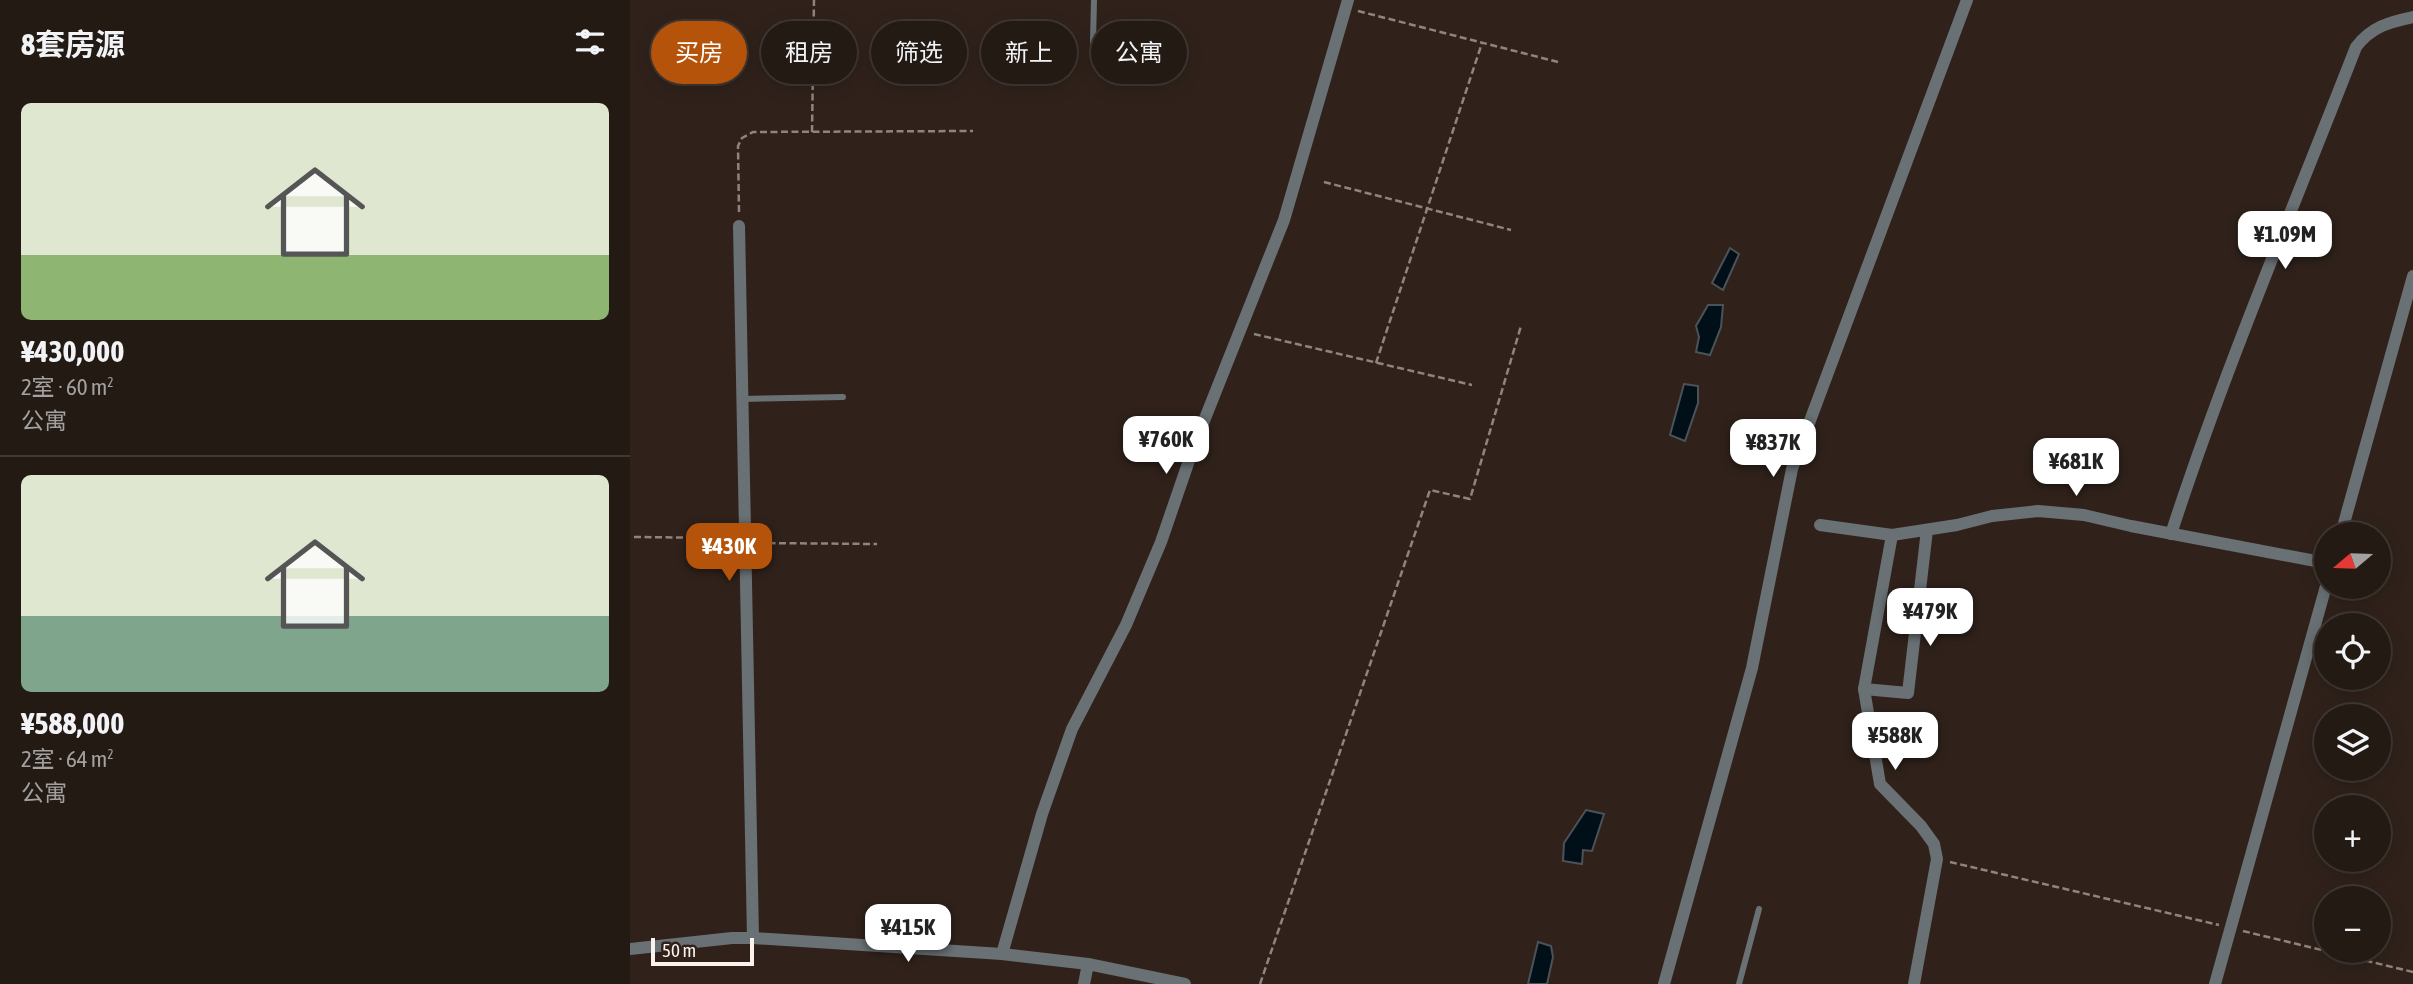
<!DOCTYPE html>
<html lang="zh">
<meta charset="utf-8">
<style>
:root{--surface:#241a14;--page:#302722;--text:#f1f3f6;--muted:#a3a1a0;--line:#413834;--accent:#b45309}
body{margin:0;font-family:"Asap Condensed","Noto Sans SC",sans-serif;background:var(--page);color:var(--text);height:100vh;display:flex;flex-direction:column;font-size:26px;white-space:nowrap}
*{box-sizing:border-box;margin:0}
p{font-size:23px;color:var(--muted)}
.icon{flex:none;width:38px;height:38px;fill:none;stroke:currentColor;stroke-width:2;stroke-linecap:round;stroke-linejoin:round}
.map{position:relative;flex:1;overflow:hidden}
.details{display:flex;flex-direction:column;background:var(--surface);width:630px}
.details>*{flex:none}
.banner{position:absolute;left:21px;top:21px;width:665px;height:63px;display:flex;gap:14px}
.needle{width:46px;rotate:251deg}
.buttons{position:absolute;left:1684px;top:522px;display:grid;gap:14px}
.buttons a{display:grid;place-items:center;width:77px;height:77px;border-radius:50%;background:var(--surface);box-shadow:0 4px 18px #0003,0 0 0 2px var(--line);font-size:35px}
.scale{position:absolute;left:21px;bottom:18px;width:103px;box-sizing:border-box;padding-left:7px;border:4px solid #fcf2ed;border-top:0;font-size:19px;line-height:24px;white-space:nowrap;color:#fcf2ed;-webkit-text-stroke:5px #30221b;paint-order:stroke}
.price{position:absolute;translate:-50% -60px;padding:0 16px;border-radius:14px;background:#fff;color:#222;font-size:23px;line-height:46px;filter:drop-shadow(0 2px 4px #0008)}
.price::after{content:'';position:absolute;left:50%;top:42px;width:21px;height:16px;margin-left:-10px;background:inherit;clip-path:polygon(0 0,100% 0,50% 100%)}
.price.active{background:var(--accent);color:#fff}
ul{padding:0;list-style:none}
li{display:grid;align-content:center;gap:14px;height:371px;padding:0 21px}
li+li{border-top:2px solid var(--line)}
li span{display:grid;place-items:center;height:217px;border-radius:10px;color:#555}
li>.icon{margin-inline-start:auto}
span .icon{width:126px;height:126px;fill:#fffc;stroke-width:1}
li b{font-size:30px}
h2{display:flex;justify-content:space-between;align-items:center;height:84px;padding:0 21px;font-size:30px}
.chip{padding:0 24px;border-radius:32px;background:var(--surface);box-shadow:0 4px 18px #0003,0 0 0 2px var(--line);font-size:24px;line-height:63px}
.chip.active{background:var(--accent);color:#fff}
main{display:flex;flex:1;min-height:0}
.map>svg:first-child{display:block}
</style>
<main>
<section class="details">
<h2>8套房源<svg class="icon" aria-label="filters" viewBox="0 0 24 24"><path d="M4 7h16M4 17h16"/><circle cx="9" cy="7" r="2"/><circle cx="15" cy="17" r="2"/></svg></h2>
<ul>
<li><span style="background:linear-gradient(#dfe7d0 70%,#8fb573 0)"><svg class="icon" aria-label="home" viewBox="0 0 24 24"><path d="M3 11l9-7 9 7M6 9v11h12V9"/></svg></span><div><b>¥430,000</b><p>2室 · 60 m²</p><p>公寓</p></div></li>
<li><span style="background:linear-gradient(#dfe7d0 65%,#7fa58c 0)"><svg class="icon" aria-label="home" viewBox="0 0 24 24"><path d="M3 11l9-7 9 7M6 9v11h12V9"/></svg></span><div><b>¥588,000</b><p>2室 · 64 m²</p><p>公寓</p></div></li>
</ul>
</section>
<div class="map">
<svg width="1783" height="984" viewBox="0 0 1783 984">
<rect width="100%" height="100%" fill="#30221b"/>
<!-- water -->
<g fill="#000f18" stroke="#4c5358" stroke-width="2">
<polygon points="1100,248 1109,254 1093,290 1082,283"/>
<polygon points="1078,305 1093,305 1091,327 1080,355 1066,352 1069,337 1066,326"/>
<polygon points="1054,384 1068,386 1068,403 1055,441 1040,435"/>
<polygon points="956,810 974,814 962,851 953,850 952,864 933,861 934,843"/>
<polygon points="908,942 921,946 923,957 917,984 898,984"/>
</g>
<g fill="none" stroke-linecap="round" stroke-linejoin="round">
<!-- path -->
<g stroke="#90847e" stroke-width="2.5" stroke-dasharray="7 3.5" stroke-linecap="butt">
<polyline points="728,11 928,62"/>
<polyline points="182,132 184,0"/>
<polyline points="694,182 881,230"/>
<polyline points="109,212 108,146 112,138 123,132 343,131"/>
<polyline points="624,334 842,385"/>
<polyline points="746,363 852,43"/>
<polyline points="4,537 101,538"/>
<polyline points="128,543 247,544"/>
<polyline points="1320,862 1589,925"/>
<polyline points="1613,931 1783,972"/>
<polyline points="630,984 800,490 840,499 891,326"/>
</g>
<!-- service -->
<g stroke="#697175" stroke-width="6">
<polyline points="463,42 464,0"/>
<polyline points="113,399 213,397"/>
<polyline points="1109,984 1129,909"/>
</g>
<!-- minor -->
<g stroke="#697175" stroke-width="12">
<polyline points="109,226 123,938"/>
<polyline points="1190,525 1262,535 1327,525 1362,516 1408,511 1454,515 1501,526 1696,563"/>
<path d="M1541 534C1595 368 1663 209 1726 47 1741 27 1759 22 1783 17"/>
<polyline points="1711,534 1783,276"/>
<polyline points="1262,535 1234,689 1250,784 1291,826 1304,844 1307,859 1284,984"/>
<polyline points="1234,689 1278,693 1297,530"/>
<polyline points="0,949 102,938 123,938 372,954 458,964 555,984"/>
<polyline points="372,954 412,814 442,729 496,625 531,542 564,446 654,220 718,0"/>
<polyline points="454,984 458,964"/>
<polyline points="1034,984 1122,668 1162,469 1337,0"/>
<polyline points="1585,984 1696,586"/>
</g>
</g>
</svg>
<div class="buttons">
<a><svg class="needle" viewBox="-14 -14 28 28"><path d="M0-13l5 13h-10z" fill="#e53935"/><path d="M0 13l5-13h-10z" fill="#a3a1a0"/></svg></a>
<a><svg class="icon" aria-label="locate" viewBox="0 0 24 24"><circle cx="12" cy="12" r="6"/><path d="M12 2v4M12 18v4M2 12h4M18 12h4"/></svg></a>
<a><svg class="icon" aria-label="layers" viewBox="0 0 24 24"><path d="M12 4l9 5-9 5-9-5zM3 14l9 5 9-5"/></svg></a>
<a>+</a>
<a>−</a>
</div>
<div class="scale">50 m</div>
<b class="price" style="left:1655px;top:271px">¥1.09M</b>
<b class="price" style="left:536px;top:476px">¥760K</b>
<b class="price" style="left:1143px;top:479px">¥837K</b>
<b class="price" style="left:1446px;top:498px">¥681K</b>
<b class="price active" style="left:99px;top:583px">¥430K</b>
<b class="price" style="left:1300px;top:648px">¥479K</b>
<b class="price" style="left:1265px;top:772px">¥588K</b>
<b class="price" style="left:278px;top:964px">¥415K</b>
<div class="banner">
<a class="chip active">买房</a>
<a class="chip">租房</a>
<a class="chip">筛选</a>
<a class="chip">新上</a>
<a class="chip">公寓</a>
</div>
</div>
</main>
